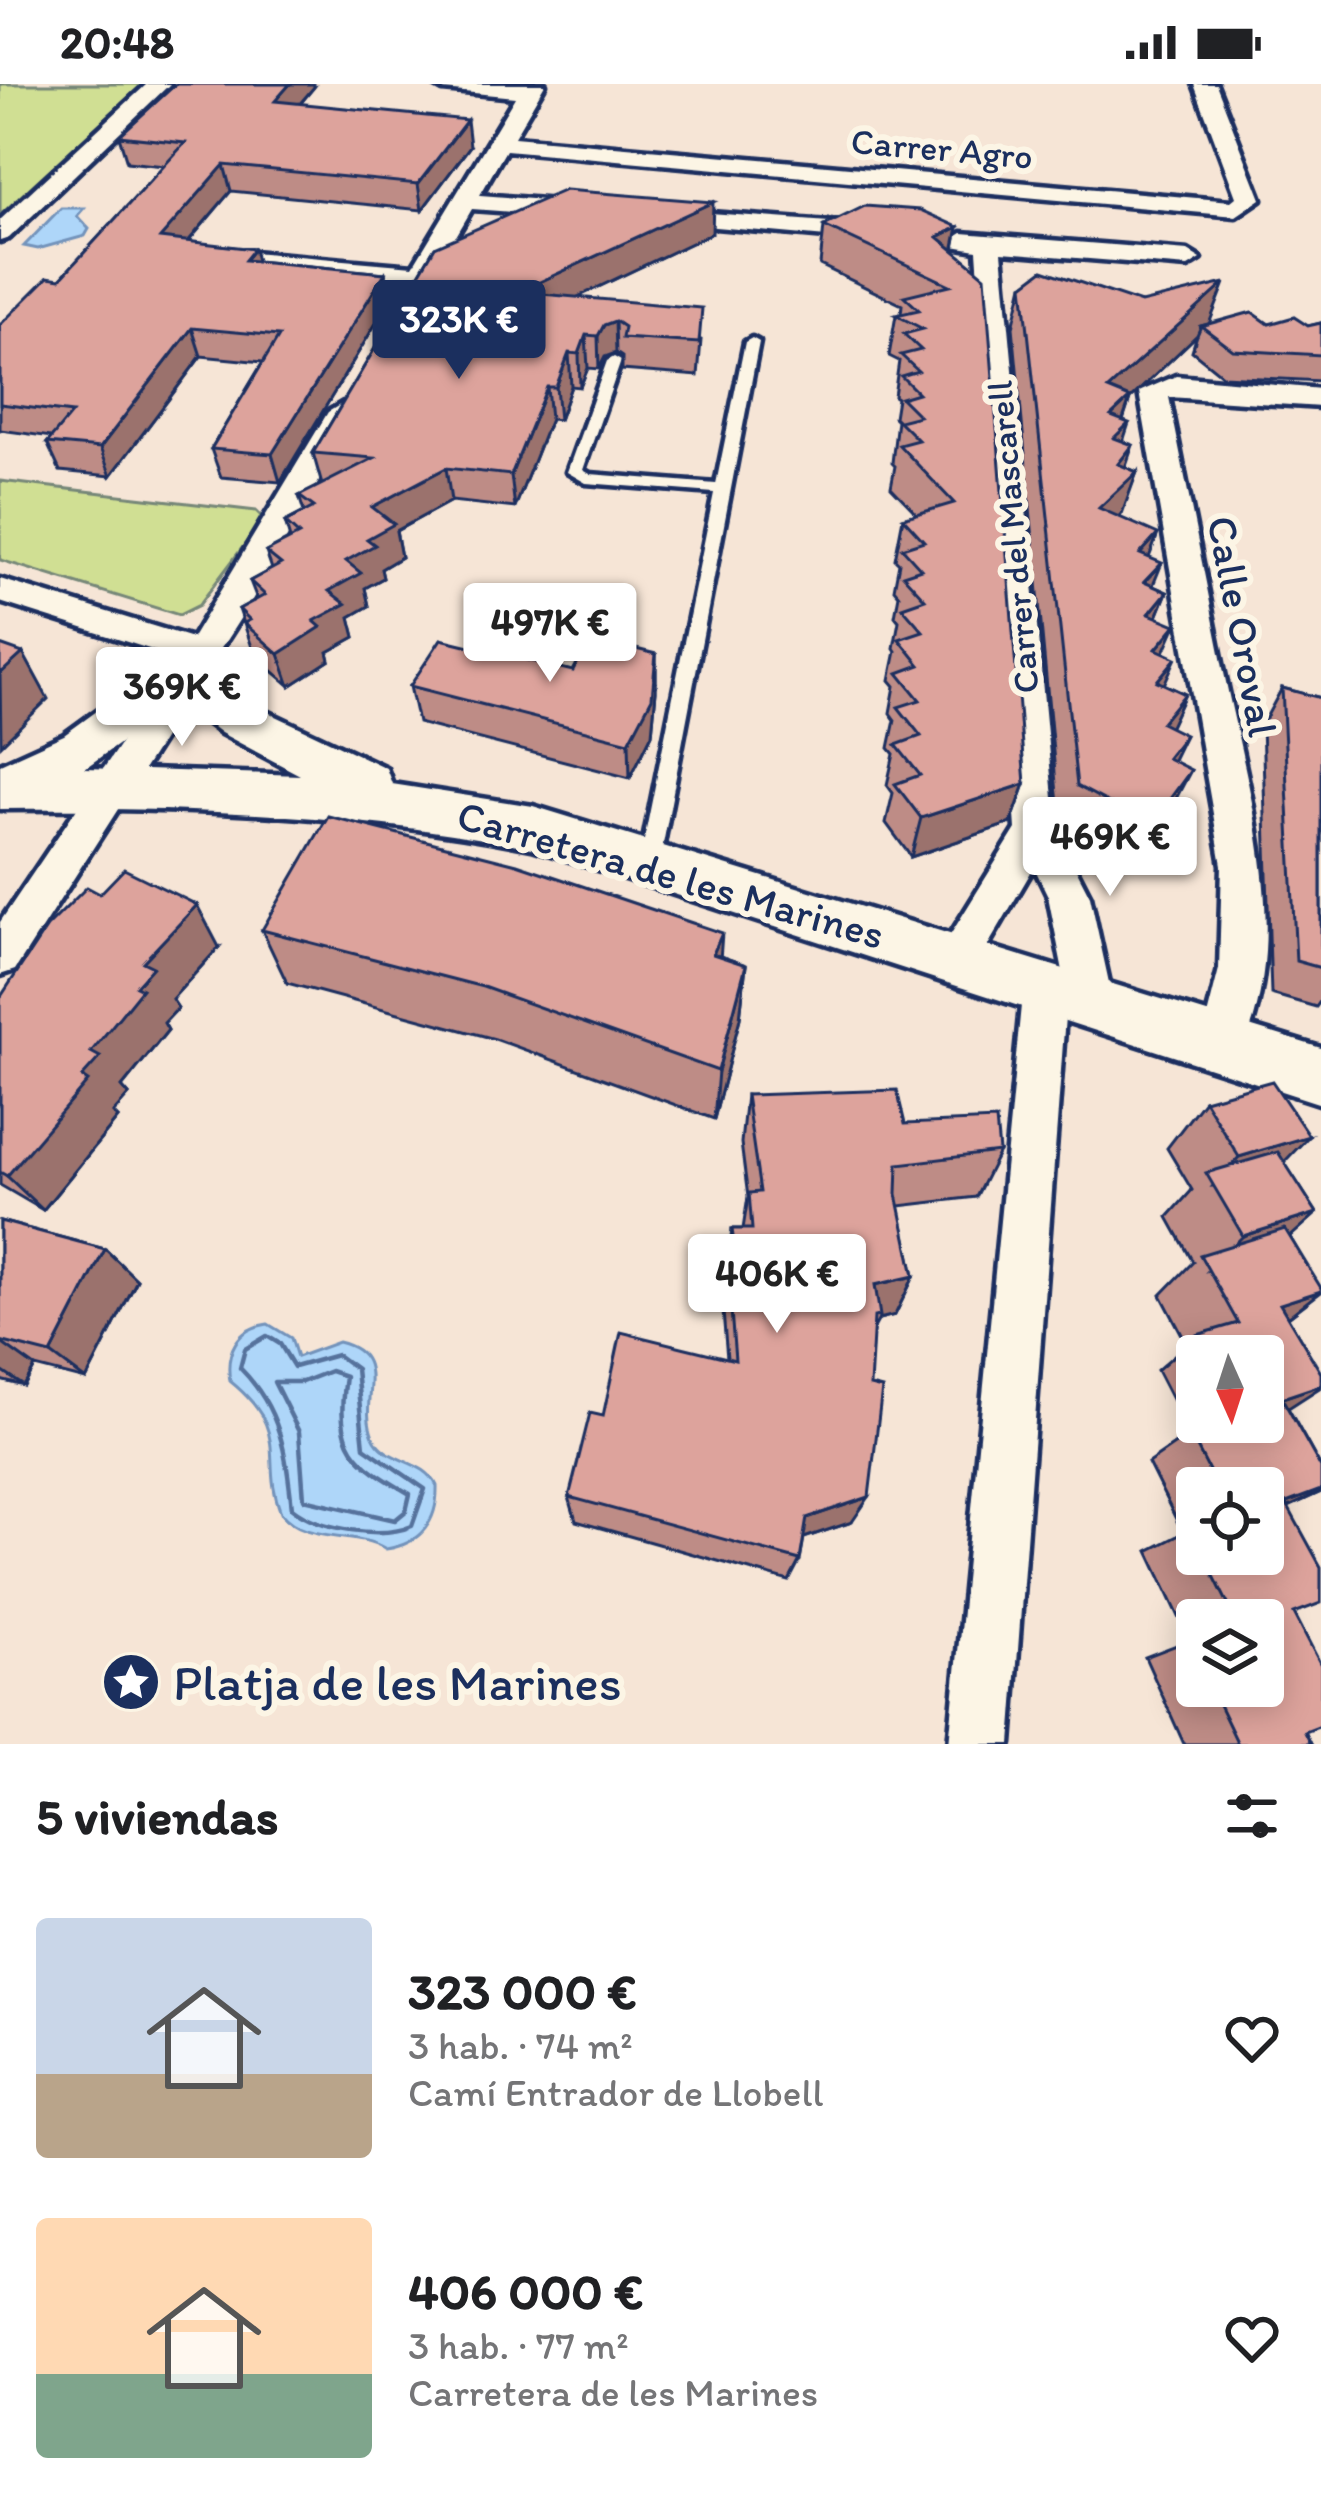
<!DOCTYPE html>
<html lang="es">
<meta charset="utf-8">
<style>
:root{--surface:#fff;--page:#f2f2f2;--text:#202124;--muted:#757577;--accent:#1b2f5e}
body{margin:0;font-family:Itim,sans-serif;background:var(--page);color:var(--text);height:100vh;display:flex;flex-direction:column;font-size:45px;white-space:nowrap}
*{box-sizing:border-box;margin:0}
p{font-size:39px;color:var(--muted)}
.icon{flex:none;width:66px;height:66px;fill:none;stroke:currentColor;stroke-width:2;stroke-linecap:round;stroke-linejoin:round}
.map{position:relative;height:1660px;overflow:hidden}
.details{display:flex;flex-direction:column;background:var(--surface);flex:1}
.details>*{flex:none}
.needle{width:78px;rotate:177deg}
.controls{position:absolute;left:1176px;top:1251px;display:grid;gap:24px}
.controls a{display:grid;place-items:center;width:108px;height:108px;border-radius:12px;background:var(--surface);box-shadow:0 6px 30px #0003;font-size:60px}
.price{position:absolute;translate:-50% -102px;padding:0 27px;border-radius:12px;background:#fff;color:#222;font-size:39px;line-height:78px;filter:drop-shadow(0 3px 6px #0008)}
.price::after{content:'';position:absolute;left:50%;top:72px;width:36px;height:27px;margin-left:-18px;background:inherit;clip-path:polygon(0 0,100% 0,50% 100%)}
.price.selected{background:var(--accent);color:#fff}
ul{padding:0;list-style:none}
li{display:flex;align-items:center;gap:36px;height:300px;padding:0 36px}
li span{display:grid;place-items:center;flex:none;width:336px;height:240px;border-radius:12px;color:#555}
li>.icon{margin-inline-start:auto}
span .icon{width:144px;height:144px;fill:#fffc;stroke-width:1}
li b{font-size:51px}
h2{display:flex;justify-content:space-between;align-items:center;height:144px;padding:0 36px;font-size:51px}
.status{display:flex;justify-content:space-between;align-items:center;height:84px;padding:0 60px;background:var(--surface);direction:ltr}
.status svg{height:33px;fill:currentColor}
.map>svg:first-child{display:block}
</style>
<div class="status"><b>20:48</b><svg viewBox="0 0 49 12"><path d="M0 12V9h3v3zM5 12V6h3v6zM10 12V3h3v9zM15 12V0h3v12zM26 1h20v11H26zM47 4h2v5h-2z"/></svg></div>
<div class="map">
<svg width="1321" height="1660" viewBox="0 0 1321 1660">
<rect width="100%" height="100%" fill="#f6e5d6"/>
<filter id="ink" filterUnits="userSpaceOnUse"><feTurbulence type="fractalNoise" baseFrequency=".00833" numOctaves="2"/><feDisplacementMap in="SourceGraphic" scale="24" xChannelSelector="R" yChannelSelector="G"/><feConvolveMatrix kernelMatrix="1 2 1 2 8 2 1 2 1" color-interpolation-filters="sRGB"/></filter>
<g filter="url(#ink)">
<!-- green -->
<g fill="#d0df93" stroke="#768778" stroke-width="3">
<polygon points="0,0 143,0 0,131"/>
<polygon points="0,397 256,427 264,435 199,521 179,531 0,476"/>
</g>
<!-- water -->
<g fill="#aed6f9" stroke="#7393bb" stroke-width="3">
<polygon points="61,124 84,124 77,132 89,145 85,152 38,165 24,162"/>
<path d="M268 1240 291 1254 297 1273 338 1258C393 1271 357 1315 373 1352 385 1380 424 1374 437 1402 438 1437 421 1460 386 1465 353 1445 306 1460 281 1429 259 1374 293 1348 230 1297 225 1268 237 1244 268 1240Z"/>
</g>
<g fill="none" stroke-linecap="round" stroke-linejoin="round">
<!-- shore -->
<g stroke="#56729c" stroke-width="4.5">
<path d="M267 1252 280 1260 294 1283 337 1271 356 1285 364 1363 425 1405 412 1442C382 1455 320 1446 292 1424 286 1369 281 1325 240 1284L245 1265Z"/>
<path d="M330 1287 345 1292C335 1364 353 1377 410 1410L406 1427 395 1436 304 1415 299 1348 274 1298H302Z"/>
</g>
<defs>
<polygon id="lane" points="752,254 759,258 660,776 650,784 640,776 714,409 586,399 567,388 607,277 614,273 621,277 583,386 590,390 716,400 745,258"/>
<g id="street">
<polygon points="147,0 170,0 9,154 0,157 0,136"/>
<polygon points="432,0 545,0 514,53 1231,117 1236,113 1194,0 1216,0 1261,115 1236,132 506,66 480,111 583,119 595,126 583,133 472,125 418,217 400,217 396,211 404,197 219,179 215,174 228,166 413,182 515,13 443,6"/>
<polygon points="657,125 882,142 895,150 882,158 648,137 648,127"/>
<polygon points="962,149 1188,167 1201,175 1188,183 1002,168 1056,746 1090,812 1113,917 1107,930 1091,936 1075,930 1067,905 1011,1660 949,1660 1023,901 1030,888 1045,883 1060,888 1065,897 1048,812 1034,783 973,887 958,892 943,887 936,874 1016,745 977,166 953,162 949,157"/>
<path d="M1176 292 1321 305V323L1169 313C1187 403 1205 494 1223 584 1248 706 1296 854 1239 974L1223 980 1207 974 1200 960 1219 885 1222 781 1139 308Z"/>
<polygon points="343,319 358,328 252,516 15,886 0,891 0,838 178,574 0,518 0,495 192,554 328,328"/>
</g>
<path id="secondary" d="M184 571 201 576 257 623 386 684 392 700 533 722 1321 964V1020L532 764C356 729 179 723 0 725V680L64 651 167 576ZM179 617 221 649 300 691 85 684Z"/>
</defs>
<!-- lane casing -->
<use href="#lane" stroke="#1b2f5e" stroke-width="9"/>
<!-- street casing -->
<use href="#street" stroke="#1b2f5e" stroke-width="9"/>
<!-- secondary casing -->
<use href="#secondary" stroke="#1b2f5e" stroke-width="9"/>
<!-- lane -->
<use href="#lane" fill="#fcf5e5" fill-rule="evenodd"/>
<!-- street -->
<use href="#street" fill="#fcf5e5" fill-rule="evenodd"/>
<!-- secondary -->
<use href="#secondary" fill="#fcf5e5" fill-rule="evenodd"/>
</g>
<!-- wall -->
<g fill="#be8c86" stroke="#1b2f5e" stroke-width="3" fill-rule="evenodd">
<polygon points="314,3 300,20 470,62 422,126 231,107 189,157 257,177 385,189 390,216 280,398 221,393 211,365 263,278 201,272 111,392 60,387 47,359 52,353 0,346 0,241 60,195 164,82 127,78 119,52"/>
<polygon points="824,142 958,143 954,165 1025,700 1011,739 911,773 886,739 893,709 887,701 894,670 889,664 895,636 890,629 895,602 890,596 896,567 894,564 899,537 895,532 899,511 894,505 899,479 895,475 903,434 917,430 891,403 895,382 892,379 897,336 894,333 897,314 894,312 899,277 889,272 896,231 901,230 902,221 820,181"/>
<polygon points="712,149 577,213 701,256 698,292 622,286 622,273 616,269 605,273 599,285 588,284 580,303 571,302 559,336 550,335 515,424 451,417 396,447 401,473 381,485 383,494 365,504 369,522 350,533 355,553 328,568 330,576 290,602 255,572 239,525 257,515 250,497 272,485 266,468 290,455 285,438 304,428 299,412 322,401 313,369 435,163"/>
<polygon points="1023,201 1141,219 1210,239 1269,240 1308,242 1321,239 1321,297 1223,292 1192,267 1197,251 1130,315 1123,337 1125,383 1137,388 1119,433 1149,473 1153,502 1167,508 1157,533 1164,569 1164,600 1185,610 1169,643 1173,677 1170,726 1131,780 1060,742 1013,243"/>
<polygon points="656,570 656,607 652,650 630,694 418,639 410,602 573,587"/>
<polygon points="1282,604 1321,614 1321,916 1316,923 1271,910 1262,641"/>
<polygon points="262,846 720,872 746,881 740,934 714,1035 495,955 287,899"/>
<polygon points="219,863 172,915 178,924 164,939 168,946 122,1003 129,1011 113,1029 118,1034 43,1126 0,1101 0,914"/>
<polygon points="746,1011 905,1040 999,1068 976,1113 899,1122 914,1192 895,1231 879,1235 873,1246 852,1438 804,1454 800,1476 789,1497 576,1437 569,1413 603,1332 727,1274 722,1216 732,1145 743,1145 748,1113 741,1059"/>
<path d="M1204 1016 1284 1078 1317 1129 1290 1153 1321 1208 1288 1233V1324L1321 1384V1408L1288 1423 1294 1529 1305 1648 1311 1660H1184L1145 1573 1190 1556 1148 1467 1183 1449 1148 1379 1190 1350 1157 1286 1187 1260 1161 1211 1193 1178 1168 1133 1192 1106 1167 1064ZM1197 1272H1263V1338H1197ZM1197 1404H1263V1470H1197ZM1197 1536H1263V1602H1197Z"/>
<polygon points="0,1137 105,1165 137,1196 86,1296 35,1283 24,1302 0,1296"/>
</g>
<!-- shaded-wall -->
<g fill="#9b726d" stroke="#1b2f5e" stroke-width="3">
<polygon points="290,0 314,0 314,3 280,43 275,17"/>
<polygon points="467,36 470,62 422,126 418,100"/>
<polygon points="224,81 231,107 168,181 160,154"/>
<polygon points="713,118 712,149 521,240 518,208"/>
<polygon points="958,143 950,182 938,153"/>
<polygon points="254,165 261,192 245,176"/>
<polygon points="385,189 390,216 280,398 272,370"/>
<polygon points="1225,199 1209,240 1201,242 1197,251 1130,315 1118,350 1129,339 1115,382 1108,305"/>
<polygon points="615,237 616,269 605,273 599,285 598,252 604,241"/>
<polygon points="192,244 201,272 111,392 100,364"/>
<polygon points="586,251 588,284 580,303 579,270"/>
<polygon points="569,269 571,302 559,336 556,303"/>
<polygon points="547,303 550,335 515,424 511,391"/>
<polygon points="1133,361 1118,404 1137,388 1122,430 1085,467 1099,424 1118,380"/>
<polygon points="446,384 451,417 396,447 401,473 381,485 383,494 365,504 369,522 350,533 355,553 328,568 330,576 290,602 279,570 314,537 346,477 367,455 372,423"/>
<polygon points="1158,450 1142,492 1140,470"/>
<polygon points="1162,479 1145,521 1144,498"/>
<polygon points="1167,508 1150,550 1149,530"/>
<polygon points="1176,541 1157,584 1156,565"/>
<polygon points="23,569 48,615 1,661 0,590"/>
<polygon points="656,570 656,607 652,650 630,694 629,658"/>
<polygon points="1176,574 1157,616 1157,597"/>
<polygon points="1185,610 1166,651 1161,639"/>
<polygon points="1185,651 1165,692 1167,674"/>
<polygon points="1191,686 1170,726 1131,780 1151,741"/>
<polygon points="1025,700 1011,739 911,773 921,734"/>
<polygon points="197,821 219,863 172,915 178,924 164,939 168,946 122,1003 129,1011 113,1029 118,1034 43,1126 7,1092 82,993 91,968 136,902 143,878"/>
<polygon points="722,849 718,903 713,870"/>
<polygon points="746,881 740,934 714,1035 718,987"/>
<polygon points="1309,1052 1265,1098 1213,1102 1239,1073"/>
<polygon points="1317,1129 1270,1171 1209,1186 1243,1152"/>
<polygon points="105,1165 137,1196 86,1296 51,1270"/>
<polygon points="914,1192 895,1231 879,1235 875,1201"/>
<polygon points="1321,1207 1274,1244 1280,1220"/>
<polygon points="0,1258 35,1283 24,1302 0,1286"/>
<polygon points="1321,1301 1321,1303 1276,1332 1282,1314"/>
<polygon points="1321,1406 1321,1408 1278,1428 1286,1419"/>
<polygon points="869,1413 852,1438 795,1457 807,1434"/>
</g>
<!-- building -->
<g fill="#dda39c" stroke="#1b2f5e" stroke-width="3">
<polygon points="176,0 290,0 275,17 467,36 418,100 224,81 160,154 254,165 245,176 385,189 272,370 211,365 279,252 192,244 100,364 47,359 72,329 0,320 0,241 48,193 60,195 185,59 119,52"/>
<polygon points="565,106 713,118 518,208 702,224 699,259 622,254 624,243 615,237 604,241 598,252 586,251 579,270 569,269 556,303 547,303 511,391 446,384 372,423 394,440 367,455 375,461 346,477 361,489 329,507 346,520 314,537 321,543 279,570 244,539 250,536 239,525 265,511 250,497 281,480 266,468 299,451 285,438 314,423 299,412 374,374 313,369 435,163"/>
<polygon points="865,122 920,126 958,143 938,153 985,192 1025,700 921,734 895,700 920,691 896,661 921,652 898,623 920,616 898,589 920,581 899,555 923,547 902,523 925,515 903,491 921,485 902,464 924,457 903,434 954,419 899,361 918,356 899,337 919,332 901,314 918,309 901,292 918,287 901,271 921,266 904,250 923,245 896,231 919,226 904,212 950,201 824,142"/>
<polygon points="1043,186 1141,219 1225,199 1108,305 1130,314 1111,332 1129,339 1114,354 1133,361 1118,380 1137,388 1099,424 1158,450 1140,470 1162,479 1144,498 1167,508 1149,530 1176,541 1156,565 1176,574 1157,597 1185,610 1161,639 1185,651 1167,674 1191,686 1151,741 1077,702 1023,201"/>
<polygon points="1252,228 1269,240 1294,233 1308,242 1321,239 1321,271 1233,266 1201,242"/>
<polygon points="591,554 656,570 652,614 629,658 410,602 441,555 573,587"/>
<polygon points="0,561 23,569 0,590"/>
<polygon points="1282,604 1321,614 1321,884 1296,877"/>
<polygon points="328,732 517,780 722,849 713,870 746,881 718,987 483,903 262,846"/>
<polygon points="124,785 197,821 143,878 153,883 136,902 142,905 91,968 100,973 82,993 88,997 7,1092 0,1088 0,914 47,843 87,803 100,810"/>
<polygon points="1272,997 1309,1052 1239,1073 1204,1016"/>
<polygon points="897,1006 905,1040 996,1036 999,1068 898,1080 897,1110 914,1192 875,1201 880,1232 874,1233 870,1302 882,1305 869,1413 807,1434 800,1476 569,1413 590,1329 603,1332 621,1248 735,1276 727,1177 736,1176 732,1145 752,1145 749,1109 760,1108 746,1011"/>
<polygon points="1278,1068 1317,1129 1243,1152 1206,1089"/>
<polygon points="0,1137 105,1165 51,1270 0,1257"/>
<polygon points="1285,1145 1321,1204 1321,1207 1280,1220 1321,1289 1321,1301 1282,1314 1321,1384 1321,1406 1286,1419 1321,1483 1321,1519 1294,1529 1321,1581 1321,1642 1305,1648 1311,1660 1238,1660 1210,1602 1263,1602 1263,1536 1236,1536 1203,1470 1263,1470 1263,1404 1218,1404 1190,1350 1223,1338 1263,1338 1263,1272 1208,1272 1197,1251 1238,1239 1200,1171"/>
<polygon points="1197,1557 1197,1575 1190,1560"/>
</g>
</g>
<!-- icons -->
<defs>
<symbol id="sight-disc" viewBox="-11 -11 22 22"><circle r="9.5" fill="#1b2f5e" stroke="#fcf5e5"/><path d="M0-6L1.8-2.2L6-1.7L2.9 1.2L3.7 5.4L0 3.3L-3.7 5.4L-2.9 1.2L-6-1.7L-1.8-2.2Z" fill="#fff"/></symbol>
</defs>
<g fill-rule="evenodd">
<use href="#sight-disc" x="98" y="1565" width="66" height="66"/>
</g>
<g text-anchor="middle" stroke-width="12" stroke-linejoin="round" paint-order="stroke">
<!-- far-street labels -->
<g font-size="36" fill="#1b2f5e" stroke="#fcf5e5">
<text transform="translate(942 64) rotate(5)" y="13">Carrer Agro</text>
<text transform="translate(1012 453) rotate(-95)" y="13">Carrer del Mascarell</text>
</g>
<!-- street labels -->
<g font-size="42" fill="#1b2f5e" stroke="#fcf5e5">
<text transform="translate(1243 542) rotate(79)" y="15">Calle Oroval</text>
<text transform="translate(671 790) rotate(16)" y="15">Carretera de les Marines</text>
</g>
<!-- near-poi labels -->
<g font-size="51" fill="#1b2f5e" stroke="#fcf5e5" text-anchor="start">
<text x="173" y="1616">Platja de les Marines</text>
</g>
</g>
</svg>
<div class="controls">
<a><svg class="needle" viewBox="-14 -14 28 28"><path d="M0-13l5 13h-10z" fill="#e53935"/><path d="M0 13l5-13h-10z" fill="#757577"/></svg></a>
<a><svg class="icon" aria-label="locate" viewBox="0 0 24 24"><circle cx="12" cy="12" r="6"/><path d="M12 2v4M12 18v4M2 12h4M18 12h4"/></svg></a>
<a><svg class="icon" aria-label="layers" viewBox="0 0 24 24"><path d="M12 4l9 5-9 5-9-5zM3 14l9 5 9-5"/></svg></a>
</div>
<b class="price selected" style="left:459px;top:298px">323K €</b>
<b class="price" style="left:550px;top:601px">497K €</b>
<b class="price" style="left:182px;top:665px">369K €</b>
<b class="price" style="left:1110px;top:815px">469K €</b>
<b class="price" style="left:777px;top:1252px">406K €</b>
</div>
<section class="details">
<h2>5 viviendas<svg class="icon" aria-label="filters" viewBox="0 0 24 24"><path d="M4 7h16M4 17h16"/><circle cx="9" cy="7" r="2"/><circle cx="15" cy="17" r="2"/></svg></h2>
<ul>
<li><span style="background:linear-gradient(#c9d6e8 65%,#b9a48a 0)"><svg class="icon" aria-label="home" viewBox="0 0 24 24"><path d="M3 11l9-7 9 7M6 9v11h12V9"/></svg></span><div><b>323 000 €</b><p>3 hab. · 74 m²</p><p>Camí Entrador de Llobell</p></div><svg class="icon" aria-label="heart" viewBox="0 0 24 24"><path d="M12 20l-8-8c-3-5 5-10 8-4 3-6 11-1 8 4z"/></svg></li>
<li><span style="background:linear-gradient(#ffd9b3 65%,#7fa58c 0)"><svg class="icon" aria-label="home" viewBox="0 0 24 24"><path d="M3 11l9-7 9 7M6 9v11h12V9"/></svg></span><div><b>406 000 €</b><p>3 hab. · 77 m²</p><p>Carretera de les Marines</p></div><svg class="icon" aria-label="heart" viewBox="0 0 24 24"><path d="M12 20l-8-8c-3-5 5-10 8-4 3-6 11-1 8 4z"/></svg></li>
</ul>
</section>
